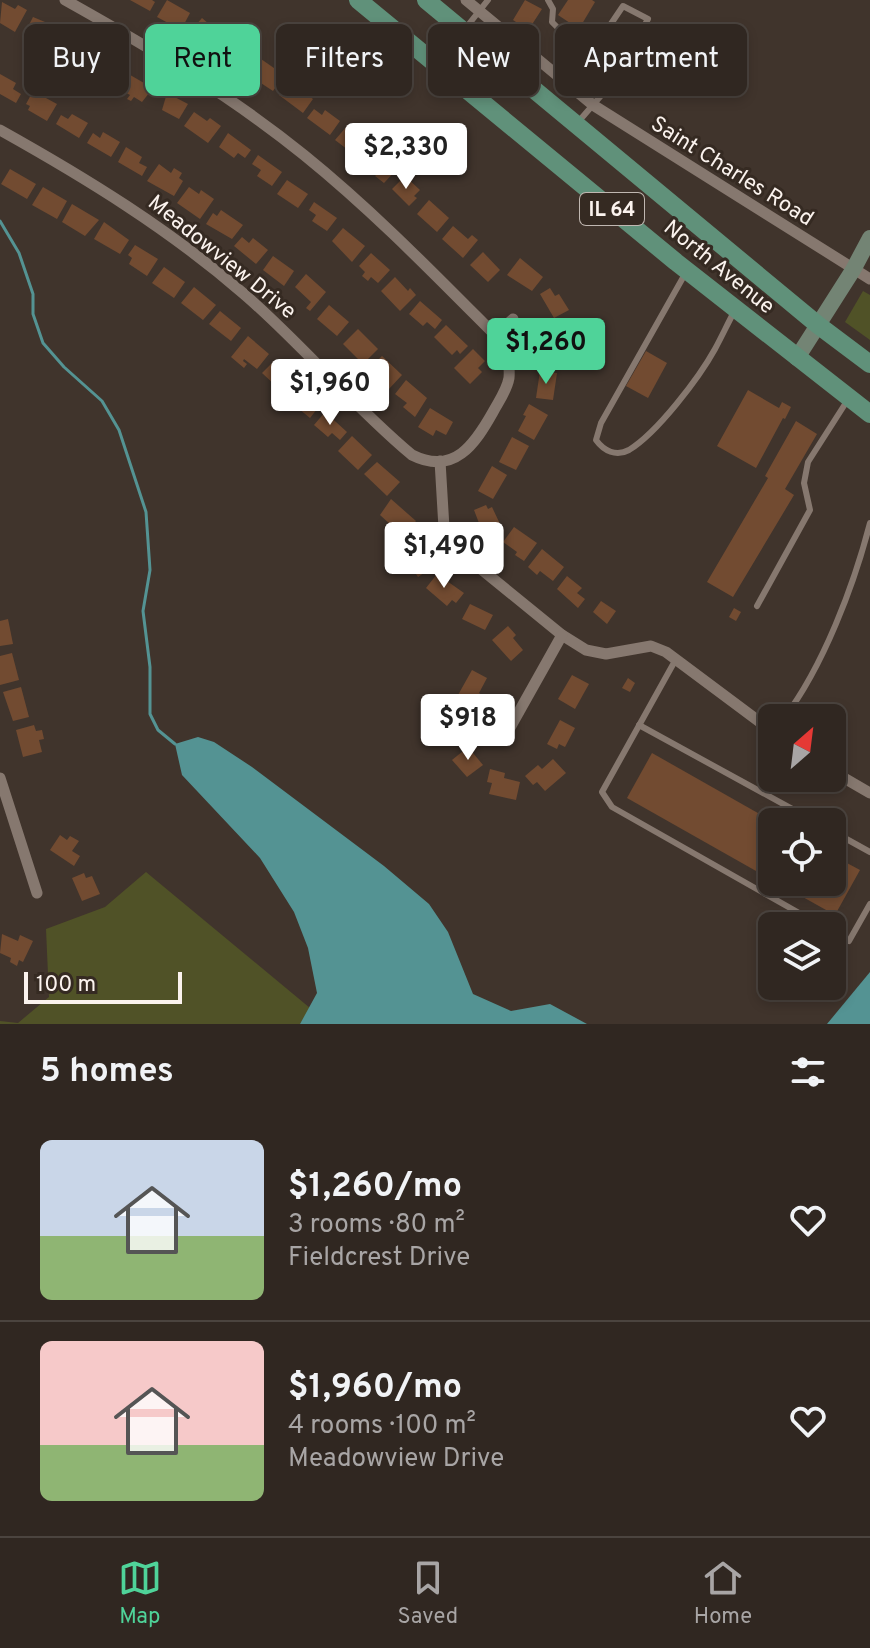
<!DOCTYPE html>
<meta charset="utf-8">
<style>
:root{--surface:#302721;--page:#382f2a;--text:#f1f3f6;--muted:#a8a5a5;--line:#4b443f;--accent:#4fd399}
body{margin:0;font-family:Overpass,sans-serif;background:var(--page);color:var(--text);height:100vh;display:flex;flex-direction:column;font-size:30px;white-space:nowrap}
*{box-sizing:border-box;margin:0}
p{font-size:26px;color:var(--muted)}
.icon{flex:none;width:44px;height:44px;fill:none;stroke:currentColor;stroke-width:2;stroke-linecap:round;stroke-linejoin:round}
.map{position:relative;height:1024px;overflow:hidden}
.side{display:flex;flex-direction:column;background:var(--surface);flex:1}
.side>*{flex:none}
.guide{position:absolute;left:24px;top:24px;width:822px;height:72px;display:flex;gap:16px}
.needle{width:52px;rotate:28deg}
.controls{position:absolute;left:758px;top:704px;display:grid;gap:16px}
.controls a{display:grid;place-items:center;width:88px;height:88px;border-radius:12px;background:var(--surface);box-shadow:0 4px 12px #0003,0 0 0 2px var(--line);font-size:40px}
.scale{position:absolute;left:24px;bottom:20px;width:158px;box-sizing:border-box;padding-left:8px;border:4px solid #fbf3ee;border-top:0;font-size:22px;line-height:28px;white-space:nowrap;color:#fbf3ee;-webkit-text-stroke:6px #352a22;paint-order:stroke}
.price{position:absolute;translate:-50% -68px;padding:0 18px;border-radius:8px;background:#fff;color:#222;font-size:26px;line-height:52px;filter:drop-shadow(0 2px 4px #0008)}
.price::after{content:'';position:absolute;left:50%;top:48px;width:24px;height:18px;margin-left:-12px;background:inherit;clip-path:polygon(0 0,100% 0,50% 100%)}
.price.selected{background:var(--accent);color:#111}
ul{padding:0;list-style:none}
li{display:flex;align-items:center;gap:24px;height:200px;padding:0 40px}
li+li{border-top:2px solid var(--line)}
li span{display:grid;place-items:center;flex:none;width:224px;height:160px;border-radius:12px;color:#555}
li>.icon{margin-inline-start:auto}
span .icon{width:96px;height:96px;fill:#fffc;stroke-width:1}
li b{font-size:34px}
h2{display:flex;justify-content:space-between;align-items:center;height:96px;padding:0 40px;font-size:34px}
.chip{padding:0 28px;border-radius:12px;background:var(--surface);box-shadow:0 4px 12px #0003,0 0 0 2px var(--line);font-size:28px;line-height:72px}
.chip.selected{background:var(--accent);color:#111}
.tab-bar{display:flex;justify-content:space-around;align-items:center;height:112px;border-top:2px solid var(--line);background:var(--surface);font-size:22px;color:var(--muted)}
.tab-bar a{display:grid;justify-items:center;gap:4px}
.tab-bar .selected{color:var(--accent)}
.map>svg:first-child{display:block}
</style>
<div class="map">
<svg width="870" height="1024" viewBox="0 0 870 1024">
<rect width="100%" height="100%" fill="#40342c"/>
<!-- green -->
<g fill="#505227">
<polygon points="863,291 870,295 870,340 845,322"/>
<polygon points="146,872 310,1008 300,1024 0,1024 0,1021 18,1023 49,997 46,929 105,907"/>
</g>
<!-- water -->
<g fill="#549393">
<polygon points="198,737 214,742 252,767 384,866 429,904 448,932 473,994 511,1011 550,1004 587,1024 300,1024 317,993 308,948 294,912 260,858 182,775 175,744"/>
<polygon points="870,972 870,1024 827,1024"/>
</g>
<g fill="none" stroke-linecap="round" stroke-linejoin="round">
<!-- stream -->
<polyline stroke="#549393" stroke-width="3" points="0,221 19,253 33,294 33,314 43,343 64,367 102,401 119,430 146,512 150,570 143,611 150,667 150,714 158,730 175,744"/>
</g>
<!-- building -->
<g fill="#724b31">
<polygon points="130,0 152,0 155,2 150,11"/>
<polygon points="167,0 190,13 181,30 157,17"/>
<polygon points="525,0 542,9 531,26 527,23 521,34 512,29 516,22 513,20"/>
<polygon points="568,0 592,0 595,2 579,29 558,15"/>
<polygon points="2,2 15,9 18,5 27,10 15,32 0,23"/>
<polygon points="33,17 57,27 48,43 26,31"/>
<polygon points="202,18 223,36 211,50 190,32"/>
<polygon points="65,33 80,41 79,44 87,49 81,59 58,47"/>
<polygon points="229,40 245,51 241,56 248,62 243,70 220,54"/>
<polygon points="97,49 121,63 111,80 87,66"/>
<polygon points="261,59 284,75 273,91 250,76"/>
<polygon points="125,72 144,83 147,78 157,83 142,102 134,97 131,101 127,99 130,95 116,87"/>
<polygon points="0,74 16,83 13,89 21,94 16,103 0,94"/>
<polygon points="293,84 313,99 303,113 279,95 285,86 289,89"/>
<polygon points="33,91 57,104 47,121 28,110 30,106 26,104"/>
<polygon points="167,93 188,104 179,119 162,110"/>
<polygon points="314,109 322,115 325,110 340,121 330,135 307,118"/>
<polygon points="194,112 207,121 210,118 221,126 208,143 184,126"/>
<polygon points="72,114 88,123 79,138 56,124 61,115 68,119"/>
<polygon points="347,126 367,142 356,156 335,140"/>
<polygon points="103,132 120,142 111,157 87,143 93,133 100,138"/>
<polygon points="228,133 251,150 245,158 238,153 234,158 219,147"/>
<polygon points="126,147 142,157 139,163 147,167 142,176 118,162"/>
<polygon points="378,148 399,167 384,183 375,176 378,173 365,162"/>
<polygon points="258,155 282,172 272,186 257,176 261,170 252,164"/>
<polygon points="159,164 171,173 174,168 182,173 179,178 183,181 174,196 147,181"/>
<polygon points="10,169 36,184 27,199 1,184"/>
<polygon points="405,176 420,190 414,196 417,198 409,206 392,189"/>
<polygon points="287,180 308,194 298,208 277,194"/>
<polygon points="43,187 67,201 57,219 32,205"/>
<polygon points="189,187 199,194 201,190 214,199 200,219 177,203"/>
<polygon points="429,200 449,218 437,232 417,214"/>
<polygon points="314,202 337,218 327,231 312,221 316,215 309,210"/>
<polygon points="72,204 99,220 85,236 62,222"/>
<polygon points="221,210 243,225 232,239 206,224 213,213 217,216"/>
<polygon points="104,222 129,240 120,254 94,239"/>
<polygon points="453,226 468,239 472,235 478,240 463,258 442,239"/>
<polygon points="343,228 365,246 352,262 332,241"/>
<polygon points="242,237 249,243 253,238 268,250 256,264 234,246"/>
<polygon points="135,245 158,259 147,276 129,264 132,258 128,255"/>
<polygon points="483,252 500,270 488,282 470,265"/>
<polygon points="371,253 390,270 378,283 371,277 368,281 362,276 365,272 359,266"/>
<polygon points="273,256 294,271 284,286 263,270"/>
<polygon points="520,258 543,277 532,291 507,275"/>
<polygon points="164,267 185,282 174,298 152,283"/>
<polygon points="306,274 326,292 310,311 306,308 311,302 295,287"/>
<polygon points="395,277 408,291 410,288 416,295 400,311 381,291"/>
<polygon points="194,287 216,305 203,320 181,303"/>
<polygon points="550,288 555,296 559,294 569,310 554,318 540,294"/>
<polygon points="420,301 442,320 435,329 427,322 423,326 409,314"/>
<polygon points="329,305 349,322 337,336 317,319"/>
<polygon points="220,311 241,328 231,341 209,324"/>
<polygon points="446,325 468,346 460,354 457,350 452,355 434,337"/>
<polygon points="358,329 378,349 363,364 343,344"/>
<polygon points="548,332 558,335 557,339 565,341 560,360 541,354"/>
<polygon points="248,336 269,354 257,369 244,359 243,361 247,364 244,368 231,357"/>
<polygon points="473,349 485,361 478,368 482,372 470,384 454,368"/>
<polygon points="646,351 667,363 648,398 626,386"/>
<polygon points="382,356 402,375 388,390 368,370"/>
<polygon points="274,361 295,380 287,388 280,381 276,386 262,373"/>
<polygon points="540,371 557,373 553,400 536,398"/>
<polygon points="406,380 427,398 415,417 403,407 407,403 395,394"/>
<polygon points="299,385 321,404 310,418 287,399"/>
<polygon points="748,390 779,408 782,402 791,407 785,419 783,418 756,468 717,446"/>
<polygon points="529,404 548,415 534,440 518,431 526,416 523,415"/>
<polygon points="430,408 453,422 446,435 436,430 433,436 418,427"/>
<polygon points="325,412 347,432 340,440 332,433 328,437 314,425"/>
<polygon points="796,421 817,434 785,489 794,495 733,597 707,582 768,478 765,476"/>
<polygon points="352,436 372,455 358,470 338,451"/>
<polygon points="512,437 529,446 516,470 499,462"/>
<polygon points="377,462 400,482 387,496 364,474"/>
<polygon points="492,466 507,475 493,499 478,491"/>
<polygon points="391,499 416,521 403,536 380,515"/>
<polygon points="486,505 488,509 492,507 500,524 482,531 474,510"/>
<polygon points="514,527 537,543 524,561 515,555 517,552 503,542"/>
<polygon points="417,540 434,566 418,577 402,553 408,549 406,546"/>
<polygon points="542,549 564,567 553,581 540,571 537,575 528,567"/>
<polygon points="437,574 464,593 456,603 452,600 447,606 426,588"/>
<polygon points="567,576 582,588 577,593 585,599 578,608 557,589"/>
<polygon points="601,601 616,611 607,624 593,612"/>
<polygon points="470,604 493,615 485,630 462,619"/>
<polygon points="734,608 741,612 736,621 729,617"/>
<polygon points="8,619 13,644 0,646 0,621"/>
<polygon points="508,626 516,635 513,638 523,650 511,661 492,640"/>
<polygon points="12,653 19,680 0,685 0,656"/>
<polygon points="472,670 487,678 479,693 482,695 476,705 458,695"/>
<polygon points="572,675 589,684 575,709 558,699"/>
<polygon points="628,678 635,683 630,692 622,688"/>
<polygon points="21,687 29,717 13,721 3,692"/>
<polygon points="446,705 465,707 462,739 452,738 452,734 444,733"/>
<polygon points="560,720 575,728 565,747 559,744 557,749 547,744"/>
<polygon points="34,725 36,731 42,730 44,739 39,740 42,752 23,757 16,730"/>
<polygon points="468,747 483,765 467,777 452,760"/>
<polygon points="652,753 772,821 772,880 627,798"/>
<polygon points="553,759 566,773 545,791 537,782 533,785 525,776 538,765 542,769"/>
<polygon points="490,769 505,773 504,778 520,782 516,800 489,794 492,783 487,782"/>
<polygon points="60,835 67,840 70,836 79,841 72,851 80,856 74,866 50,850"/>
<polygon points="832,855 860,870 835,915 776,882 832,882"/>
<polygon points="84,873 86,878 92,876 100,894 82,901 72,878"/>
<polygon points="2,934 18,941 20,935 33,941 23,962 19,960 17,966 10,962 11,958 0,953"/>
</g>
<g fill="none" stroke-linecap="round" stroke-linejoin="round">
<!-- lane -->
<g stroke="#86786f" stroke-width="6">
<polyline points="548,0 553,9 552,22 564,34 572,37"/>
<polyline points="465,29 488,0"/>
<polyline points="569,86 623,6 648,19 612,83 579,121"/>
<path d="M685 274 601 423 596 440C604 451 616 457 629 450 657 433 699 378 715 349 722 336 728 323 735 310"/>
<polyline points="757,606 810,510 804,483 808,462 847,401"/>
<polyline points="676,659 602,792 612,807 822,926"/>
<path d="M784 718C823 667 854 585 870 523"/>
<polyline points="639,725 816,822"/>
<polyline points="832,831 870,852"/>
<polyline points="832,932 849,941 870,904"/>
</g>
<!-- street -->
<g stroke="#86786f" stroke-width="11">
<polyline points="466,0 593,105 870,279"/>
<path d="M0 130C86 178 169 229 244 294 302 344 352 405 412 455 454 476 475 444 493 412 499 401 507 390 509 378 510 368 508 357 507 347 441 281 377 214 304 155 230 95 149 47 65 0"/>
<polyline points="495,335 513,319"/>
<polyline points="440,461 444,528 465,556 562,635 586,650 606,654 651,646 666,652 772,731"/>
<polyline points="507,733 562,635"/>
<polyline points="832,771 870,793"/>
<polyline points="0,778 37,893"/>
</g>
<!-- secondary -->
<polyline stroke="#738474" stroke-width="16" points="797,358 853,270 870,238"/>
<!-- primary -->
<g stroke="#60917a" stroke-width="18">
<polyline points="358,0 676,262 870,414"/>
<polyline points="426,0 818,325 870,364"/>
</g>
</g>
<g text-anchor="middle" stroke-width="6" stroke-linejoin="round" paint-order="stroke">
<!-- shield labels -->
<rect fill="#352a22" stroke="#c0b7b1" stroke-width="2" x="580" y="193" width="64" height="32" rx="6"/>
<g font-size="20" font-weight="bold" fill="#fbf3ee">
<text x="612" y="216">IL 64</text>
</g>
<!-- street labels -->
<g font-size="22" fill="#fbf3ee" stroke="#352a22">
<text transform="translate(733 170) rotate(32)" y="8">Saint Charles Road</text>
<text transform="translate(223 256) rotate(39)" y="8">Meadowview Drive</text>
<text transform="translate(720 266) rotate(39)" y="8">North Avenue</text>
</g>
</g>
</svg>
<div class="controls">
<a><svg class="needle" viewBox="-14 -14 28 28"><path d="M0-13l5 13h-10z" fill="#e53935"/><path d="M0 13l5-13h-10z" fill="#a8a5a5"/></svg></a>
<a><svg class="icon" aria-label="locate" viewBox="0 0 24 24"><circle cx="12" cy="12" r="6"/><path d="M12 2v4M12 18v4M2 12h4M18 12h4"/></svg></a>
<a><svg class="icon" aria-label="layers" viewBox="0 0 24 24"><path d="M12 4l9 5-9 5-9-5zM3 14l9 5 9-5"/></svg></a>
</div>
<div class="scale">100 m</div>
<b class="price" style="left:406px;top:191px">$2,330</b>
<b class="price selected" style="left:546px;top:386px">$1,260</b>
<b class="price" style="left:330px;top:427px">$1,960</b>
<b class="price" style="left:444px;top:590px">$1,490</b>
<b class="price" style="left:468px;top:762px">$918</b>
<div class="guide">
<a class="chip">Buy</a>
<a class="chip selected">Rent</a>
<a class="chip">Filters</a>
<a class="chip">New</a>
<a class="chip">Apartment</a>
</div>
</div>
<section class="side">
<h2>5 homes<svg class="icon" aria-label="filters" viewBox="0 0 24 24"><path d="M4 7h16M4 17h16"/><circle cx="9" cy="7" r="2"/><circle cx="15" cy="17" r="2"/></svg></h2>
<ul>
<li><span style="background:linear-gradient(#c9d6e8 60%,#8fb573 0)"><svg class="icon" aria-label="home" viewBox="0 0 24 24"><path d="M3 11l9-7 9 7M6 9v11h12V9"/></svg></span><div><b>$1,260/mo</b><p>3 rooms · 80 m²</p><p>Fieldcrest Drive</p></div><svg class="icon" aria-label="heart" viewBox="0 0 24 24"><path d="M12 20l-8-8c-3-5 5-10 8-4 3-6 11-1 8 4z"/></svg></li>
<li><span style="background:linear-gradient(#f6c9c9 65%,#8fb573 0)"><svg class="icon" aria-label="home" viewBox="0 0 24 24"><path d="M3 11l9-7 9 7M6 9v11h12V9"/></svg></span><div><b>$1,960/mo</b><p>4 rooms · 100 m²</p><p>Meadowview Drive</p></div><svg class="icon" aria-label="heart" viewBox="0 0 24 24"><path d="M12 20l-8-8c-3-5 5-10 8-4 3-6 11-1 8 4z"/></svg></li>
</ul>
</section>
<nav class="tab-bar">
<a class="selected"><svg class="icon" aria-label="map" viewBox="0 0 24 24"><path d="M3 6l6-2 6 2 6-2v14l-6 2-6-2-6 2zM9 4v14M15 6v14"/></svg>Map</a>
<a><svg class="icon" aria-label="saved" viewBox="0 0 24 24"><path d="M7 4h10v16l-5-4-5 4z"/></svg>Saved</a>
<a><svg class="icon" aria-label="home" viewBox="0 0 24 24"><path d="M3 11l9-7 9 7M6 9v11h12V9"/></svg>Home</a>
</nav>
